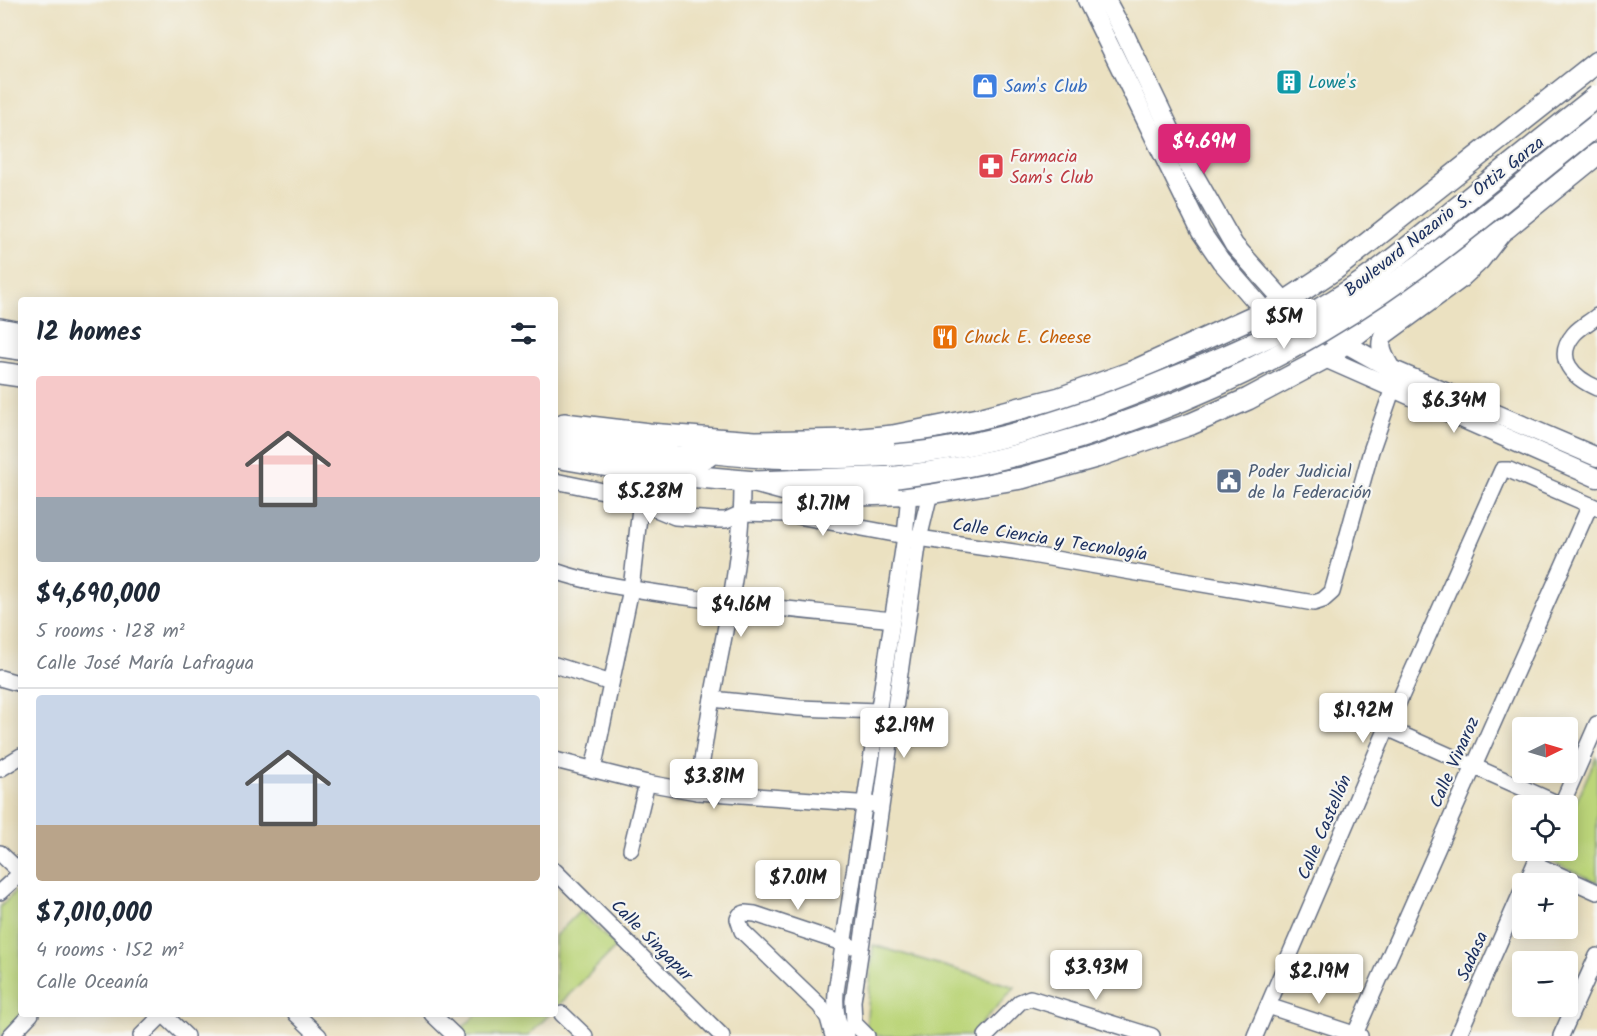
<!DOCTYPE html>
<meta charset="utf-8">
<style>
:root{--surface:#fff;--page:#f6f6f7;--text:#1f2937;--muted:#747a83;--line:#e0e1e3;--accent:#db2777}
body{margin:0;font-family:Kalam,sans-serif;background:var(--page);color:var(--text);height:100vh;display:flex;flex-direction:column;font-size:22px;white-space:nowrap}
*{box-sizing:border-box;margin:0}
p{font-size:20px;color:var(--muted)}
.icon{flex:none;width:33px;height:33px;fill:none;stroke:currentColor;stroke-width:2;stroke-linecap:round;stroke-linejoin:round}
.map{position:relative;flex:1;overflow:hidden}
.drawer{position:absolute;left:18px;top:297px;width:540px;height:720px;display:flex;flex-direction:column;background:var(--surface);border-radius:6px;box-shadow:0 3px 15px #0003}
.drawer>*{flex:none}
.needle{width:39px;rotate:85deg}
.fabs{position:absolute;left:1512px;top:717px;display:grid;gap:12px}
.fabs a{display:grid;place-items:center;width:66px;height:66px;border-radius:6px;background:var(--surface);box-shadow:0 3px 15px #0003;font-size:30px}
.price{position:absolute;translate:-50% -51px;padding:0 14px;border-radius:6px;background:#fff;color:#222;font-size:20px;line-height:39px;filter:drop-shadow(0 2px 3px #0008)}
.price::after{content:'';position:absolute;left:50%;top:36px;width:18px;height:14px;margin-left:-9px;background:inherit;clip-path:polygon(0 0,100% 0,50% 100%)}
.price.on{background:var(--accent);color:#fff}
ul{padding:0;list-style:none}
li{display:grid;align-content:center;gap:12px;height:318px;padding:0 18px}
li+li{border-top:2px solid var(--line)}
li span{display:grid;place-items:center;height:186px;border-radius:6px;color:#555}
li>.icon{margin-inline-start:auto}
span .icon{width:108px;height:108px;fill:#fffc;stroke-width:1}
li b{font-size:26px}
h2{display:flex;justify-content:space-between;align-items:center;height:72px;padding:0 18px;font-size:26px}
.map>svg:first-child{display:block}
</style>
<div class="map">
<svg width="1597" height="1036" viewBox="0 0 1597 1036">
<rect width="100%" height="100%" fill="#f6f6f2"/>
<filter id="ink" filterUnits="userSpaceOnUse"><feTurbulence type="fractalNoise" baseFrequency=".0167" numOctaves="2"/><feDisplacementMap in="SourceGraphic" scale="12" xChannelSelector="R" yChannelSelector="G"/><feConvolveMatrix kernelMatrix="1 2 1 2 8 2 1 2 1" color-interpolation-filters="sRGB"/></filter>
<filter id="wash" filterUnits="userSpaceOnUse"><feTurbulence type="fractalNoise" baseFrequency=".008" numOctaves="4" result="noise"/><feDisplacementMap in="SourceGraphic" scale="24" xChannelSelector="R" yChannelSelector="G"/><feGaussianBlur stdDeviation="1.35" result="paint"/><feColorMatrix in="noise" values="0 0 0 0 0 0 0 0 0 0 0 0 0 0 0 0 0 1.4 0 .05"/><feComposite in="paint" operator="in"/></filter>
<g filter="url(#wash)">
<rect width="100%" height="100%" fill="#ebe1c1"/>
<!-- green -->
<g fill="#bcd57a" stroke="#6c826c" stroke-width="1.5">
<polygon points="1596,757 1597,758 1597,882 1549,861 1554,851 1568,850 1568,821"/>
<polygon points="19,888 21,890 21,1014 3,1036 0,1036 0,907"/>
<polygon points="580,911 616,947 555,1009 555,936"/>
<polygon points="873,945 1015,987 970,1036 872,1036 866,1030"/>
<polygon points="477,1014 550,1014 528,1036 464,1036 459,1031"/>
</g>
</g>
<g filter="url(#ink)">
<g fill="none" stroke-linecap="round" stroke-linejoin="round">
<defs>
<g id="minor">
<path d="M1597 316C1590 322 1580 327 1574 334 1553 359 1574 378 1597 388"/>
<polyline points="555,481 642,499 653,508 675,517 715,520 726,520 742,513 787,514 905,536 1014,552 1314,603 1323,600 1332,592 1371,451 1393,388"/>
<path d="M555 571C592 584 633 589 672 595 745 606 819 612 892 620"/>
<polyline points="555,665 611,683"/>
<polyline points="0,678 21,684"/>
<polyline points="712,699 799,708 878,711"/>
<polyline points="1387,728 1561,805"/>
<polyline points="555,760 647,783 697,792 872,804"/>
<polyline points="0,769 21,756"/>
<polyline points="593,770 631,589 644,472"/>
<path d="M697 792C703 757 707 723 714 688 727 620 743 550 742 480"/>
<polyline points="1561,806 1597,724"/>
<polyline points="631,849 647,783"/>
<polyline points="0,853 21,873"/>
<polyline points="1535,864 1597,892"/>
<polyline points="555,871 722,1036"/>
<polyline points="1526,884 1541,850"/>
<polyline points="0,892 21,873"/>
<polyline points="1268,1006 1360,1036"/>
<polyline points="163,1014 186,1036"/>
<polyline points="296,1014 319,1036"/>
<polyline points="432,1014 455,1036"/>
<polyline points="562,1014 585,1036"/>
<polyline points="854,1023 853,1001 861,948 919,539 930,493"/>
<polyline points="854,1023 867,1036"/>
<polyline points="1355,1034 1590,505"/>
<polyline points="10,1036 31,1014"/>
<polyline points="141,1036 163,1014"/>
<polyline points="833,1036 828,1018 820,1006 742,931 738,919 740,915 745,913 755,914 851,946"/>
<path d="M847 1036C836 1025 835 1006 836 992L905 536 909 494"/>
<polyline points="986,1036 1020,1002 1030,998 1152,1036"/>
<polyline points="1255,1036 1387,728 1502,470 1509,470 1597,508"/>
<polyline points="1458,1036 1522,891"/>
<polyline points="1561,1036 1597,956"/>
</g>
<g id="major">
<polyline points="1087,0 1201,232 1221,261 1266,313 1325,358 1597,478"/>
<polyline points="1106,0 1125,35 1181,152 1234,245 1285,302 1332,336 1391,369 1597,457"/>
<path d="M1391 369C1385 358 1377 347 1384 335L1458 281 1480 261 1501 234"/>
</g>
<g id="highway">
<polyline points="0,329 21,333"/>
<polyline points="0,346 21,349"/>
<polyline points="0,373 21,376"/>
<polyline points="564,424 649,434 755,442 852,440 893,436 978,419 1060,398 1132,372 1285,302 1335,269 1597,62"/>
<polyline points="555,439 684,458 707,457"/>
<path d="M692 450C760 460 827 459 895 455"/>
<polyline points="555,457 644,472 755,482 897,477"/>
<polyline points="755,482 804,495 819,496 930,493 1022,478 1096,457 1191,424 1248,399 1325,358 1415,289 1506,228 1597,154"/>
</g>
</defs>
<!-- minor casing -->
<use href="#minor" stroke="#646d81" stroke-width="18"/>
<!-- major casing -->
<use href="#major" stroke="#646d81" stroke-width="21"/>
<!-- highway casing -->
<use href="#highway" stroke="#646d81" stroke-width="24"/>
<!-- minor -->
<use href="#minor" stroke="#fff" stroke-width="15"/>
<!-- major -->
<use href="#major" stroke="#fff" stroke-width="18"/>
<!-- highway -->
<use href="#highway" stroke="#fff" stroke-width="21"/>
<defs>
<g id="highway-bridge">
<path d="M895 455C992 447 1084 415 1173 378 1236 353 1299 325 1355 287 1389 264 1420 238 1452 212 1500 173 1549 134 1597 96"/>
<path d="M897 477C1065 457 1242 388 1381 293 1456 242 1526 181 1597 125"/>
</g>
</defs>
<!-- highway-bridge casing -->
<use href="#highway-bridge" stroke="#646d81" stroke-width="24" stroke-linecap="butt"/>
<!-- highway-bridge -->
<use href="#highway-bridge" stroke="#fff" stroke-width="21"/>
</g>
</g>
<!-- icons -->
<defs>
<symbol id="building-square" viewBox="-11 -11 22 22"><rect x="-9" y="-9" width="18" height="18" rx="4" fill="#0f9aa8" stroke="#f6f6f2"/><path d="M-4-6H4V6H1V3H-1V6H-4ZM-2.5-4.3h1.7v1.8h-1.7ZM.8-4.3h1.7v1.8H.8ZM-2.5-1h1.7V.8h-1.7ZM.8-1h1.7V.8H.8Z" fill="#fff"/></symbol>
<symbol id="shop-square" viewBox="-11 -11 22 22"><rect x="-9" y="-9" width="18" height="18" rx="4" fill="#3f7fe0" stroke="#f6f6f2"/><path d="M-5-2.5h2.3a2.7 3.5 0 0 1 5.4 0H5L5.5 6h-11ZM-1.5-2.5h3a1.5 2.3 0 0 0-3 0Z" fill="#fff"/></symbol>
<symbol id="pharmacy-square" viewBox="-11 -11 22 22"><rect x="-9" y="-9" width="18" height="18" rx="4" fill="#e0444e" stroke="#f6f6f2"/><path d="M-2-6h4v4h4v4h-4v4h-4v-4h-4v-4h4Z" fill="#fff"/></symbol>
<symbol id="restaurant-square" viewBox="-11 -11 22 22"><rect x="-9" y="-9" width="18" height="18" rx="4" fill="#e8710a" stroke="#f6f6f2"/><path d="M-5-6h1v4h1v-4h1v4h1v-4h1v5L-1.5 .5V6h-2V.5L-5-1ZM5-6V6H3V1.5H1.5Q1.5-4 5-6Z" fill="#fff"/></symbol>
<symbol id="civic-square" viewBox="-11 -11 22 22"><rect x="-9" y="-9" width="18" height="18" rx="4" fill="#5c6f8a" stroke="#f6f6f2"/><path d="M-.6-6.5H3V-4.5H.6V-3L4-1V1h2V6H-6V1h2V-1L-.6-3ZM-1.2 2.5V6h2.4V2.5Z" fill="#fff"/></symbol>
</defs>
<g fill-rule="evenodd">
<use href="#building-square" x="1274" y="67" width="30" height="30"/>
<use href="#shop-square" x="970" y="71" width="30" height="30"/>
<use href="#pharmacy-square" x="976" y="151" width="30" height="30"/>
<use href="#restaurant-square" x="930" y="322" width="30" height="30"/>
<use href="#civic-square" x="1214" y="466" width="30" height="30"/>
</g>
<g text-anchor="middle" stroke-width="4.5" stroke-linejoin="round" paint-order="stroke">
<!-- culture labels -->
<g font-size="18" fill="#0d838f" stroke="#f6f6f2" text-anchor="start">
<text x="1308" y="88">Lowe's</text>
</g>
<!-- shop labels -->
<g font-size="18" fill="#366cbe" stroke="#f6f6f2" text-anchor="start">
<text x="1004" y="92">Sam's Club</text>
</g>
<!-- health labels -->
<g font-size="18" fill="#be3a42" stroke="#f6f6f2" text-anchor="start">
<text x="1010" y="162">Farmacia<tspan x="1010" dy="21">Sam's Club</tspan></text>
</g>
<!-- street labels -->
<g font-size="18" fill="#1b2f5e" stroke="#f6f6f2">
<text transform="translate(1444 216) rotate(-38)" y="6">Boulevard Nazario S. Ortiz Garza</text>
<text transform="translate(1050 539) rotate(9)" y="6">Calle Ciencia y Tecnología</text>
<text transform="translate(1454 762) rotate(-66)" y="6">Calle Vinaroz</text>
<text transform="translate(1324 827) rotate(-67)" y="6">Calle Castellón</text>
<text transform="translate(652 940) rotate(45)" y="6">Calle Singapur</text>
<text transform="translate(1472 956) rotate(-66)" y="6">Sadasa</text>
</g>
<!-- food labels -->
<g font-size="18" fill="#c56008" stroke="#f6f6f2" text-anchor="start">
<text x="964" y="343">Chuck E. Cheese</text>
</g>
<!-- service labels -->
<g font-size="18" fill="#4e5e75" stroke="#f6f6f2" text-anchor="start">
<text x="1248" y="477">Poder Judicial<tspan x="1248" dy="21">de la Federación</tspan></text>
</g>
</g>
</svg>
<div class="fabs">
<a><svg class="needle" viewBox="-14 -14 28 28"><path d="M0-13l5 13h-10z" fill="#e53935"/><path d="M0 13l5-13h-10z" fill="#747a83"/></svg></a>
<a><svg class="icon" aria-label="locate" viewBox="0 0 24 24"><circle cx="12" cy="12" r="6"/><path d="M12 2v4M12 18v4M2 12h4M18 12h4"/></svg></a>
<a>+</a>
<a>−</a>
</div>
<b class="price on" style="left:1204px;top:175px">$4.69M</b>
<b class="price" style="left:1284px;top:350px">$5M</b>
<b class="price" style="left:1454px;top:434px">$6.34M</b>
<b class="price" style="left:650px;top:525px">$5.28M</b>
<b class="price" style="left:823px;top:537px">$1.71M</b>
<b class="price" style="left:741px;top:638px">$4.16M</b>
<b class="price" style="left:1363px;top:744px">$1.92M</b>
<b class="price" style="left:904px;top:759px">$2.19M</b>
<b class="price" style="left:714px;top:810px">$3.81M</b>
<b class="price" style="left:798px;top:911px">$7.01M</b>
<b class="price" style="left:1096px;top:1001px">$3.93M</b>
<b class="price" style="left:1319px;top:1005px">$2.19M</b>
<section class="drawer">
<h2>12 homes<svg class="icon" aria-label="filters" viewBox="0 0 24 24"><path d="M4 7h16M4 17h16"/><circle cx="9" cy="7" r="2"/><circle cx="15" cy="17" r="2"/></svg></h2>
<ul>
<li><span style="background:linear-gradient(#f6c9c9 65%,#9aa5b1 0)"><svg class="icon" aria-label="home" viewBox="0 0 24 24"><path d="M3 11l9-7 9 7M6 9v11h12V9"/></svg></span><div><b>$4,690,000</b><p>5 rooms · 128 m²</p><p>Calle José María Lafragua</p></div></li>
<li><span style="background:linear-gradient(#c9d6e8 70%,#b9a48a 0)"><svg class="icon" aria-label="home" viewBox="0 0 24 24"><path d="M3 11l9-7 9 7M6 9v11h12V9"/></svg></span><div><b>$7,010,000</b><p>4 rooms · 152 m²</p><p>Calle Oceanía</p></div></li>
</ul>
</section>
</div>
